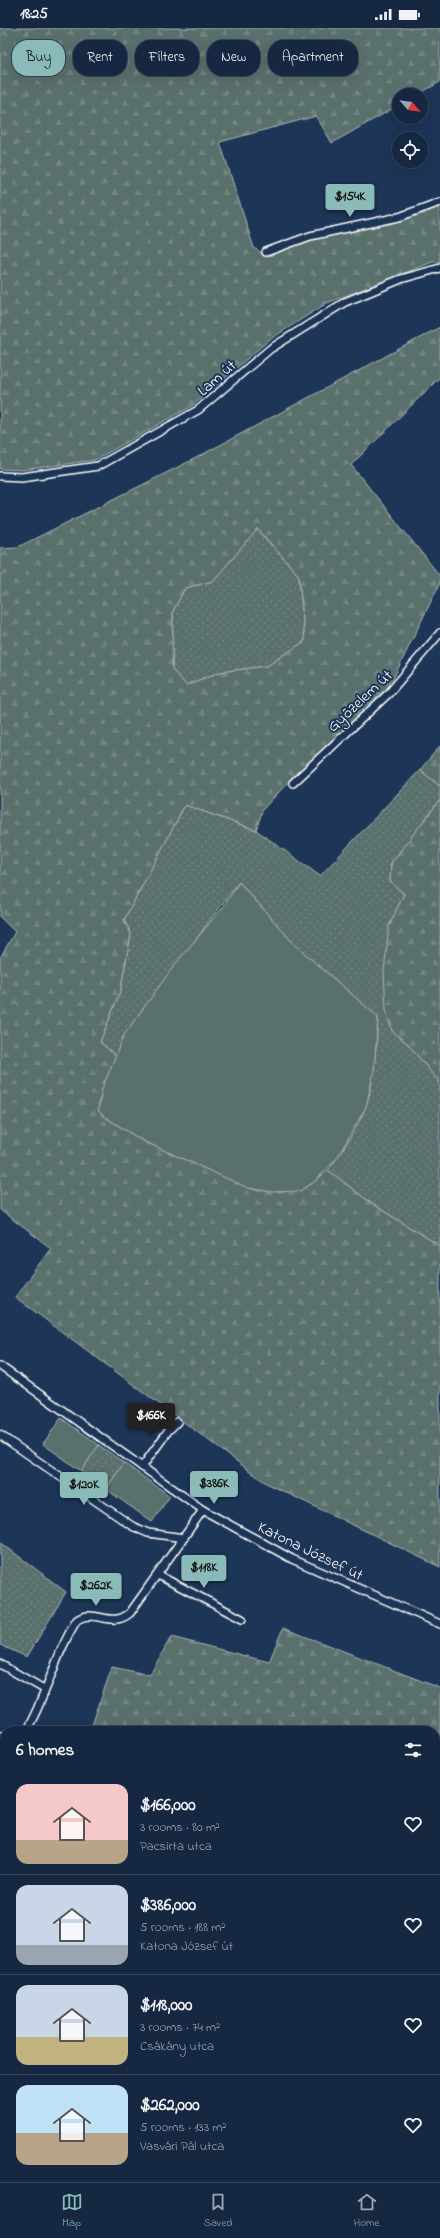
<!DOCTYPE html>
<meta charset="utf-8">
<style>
:root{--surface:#162841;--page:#1f3048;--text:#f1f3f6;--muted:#9ea6b1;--line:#35445a;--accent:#8bbbb9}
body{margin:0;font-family:"Indie Flower",sans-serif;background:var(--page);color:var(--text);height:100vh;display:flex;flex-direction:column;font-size:15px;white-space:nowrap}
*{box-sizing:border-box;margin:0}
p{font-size:13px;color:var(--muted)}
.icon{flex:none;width:22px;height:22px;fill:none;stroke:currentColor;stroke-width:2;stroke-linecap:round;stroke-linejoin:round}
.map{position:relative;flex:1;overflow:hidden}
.details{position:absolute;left:0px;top:1698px;width:440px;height:456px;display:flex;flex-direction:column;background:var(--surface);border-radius:16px 16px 0 0;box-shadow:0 4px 16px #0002,0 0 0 1px var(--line)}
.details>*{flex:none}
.banner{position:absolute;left:12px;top:12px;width:416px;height:36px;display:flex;gap:8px}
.needle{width:26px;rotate:118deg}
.buttons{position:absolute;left:392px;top:60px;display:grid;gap:8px}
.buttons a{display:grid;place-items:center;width:36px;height:36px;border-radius:50%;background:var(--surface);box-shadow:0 4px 16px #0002,0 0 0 1px var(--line);font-size:20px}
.price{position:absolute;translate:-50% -34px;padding:0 9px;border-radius:4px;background:var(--accent);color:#111;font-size:13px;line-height:26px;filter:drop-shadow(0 1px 2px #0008)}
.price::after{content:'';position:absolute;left:50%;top:24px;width:12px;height:9px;margin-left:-6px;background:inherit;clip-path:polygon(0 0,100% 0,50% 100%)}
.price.current{background:#222;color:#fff}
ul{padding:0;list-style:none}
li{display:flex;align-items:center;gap:12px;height:100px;padding:0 16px}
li+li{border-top:1px solid var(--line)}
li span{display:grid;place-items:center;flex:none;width:112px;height:80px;border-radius:12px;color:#555}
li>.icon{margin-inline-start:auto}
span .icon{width:48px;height:48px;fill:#fffc;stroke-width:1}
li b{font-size:17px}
h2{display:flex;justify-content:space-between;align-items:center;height:48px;padding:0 16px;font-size:17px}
.chip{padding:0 14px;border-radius:16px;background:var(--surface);box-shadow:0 4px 16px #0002,0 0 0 1px var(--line);font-size:14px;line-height:36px}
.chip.current{background:var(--accent);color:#111}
.status{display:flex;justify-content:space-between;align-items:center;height:28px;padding:0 20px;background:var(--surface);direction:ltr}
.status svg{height:11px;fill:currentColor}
.dock{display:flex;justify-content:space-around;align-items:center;height:56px;border-top:1px solid var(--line);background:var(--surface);font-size:11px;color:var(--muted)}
.dock a{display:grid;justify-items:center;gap:2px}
.dock .current{color:var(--accent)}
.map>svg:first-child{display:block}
</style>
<div class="status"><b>18:25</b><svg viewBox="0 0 49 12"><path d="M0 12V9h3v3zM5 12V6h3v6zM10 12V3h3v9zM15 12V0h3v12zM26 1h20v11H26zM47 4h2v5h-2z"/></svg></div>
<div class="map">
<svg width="440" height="2154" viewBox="0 0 440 2154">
<defs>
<pattern id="grass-dots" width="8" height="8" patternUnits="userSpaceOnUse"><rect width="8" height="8" fill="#5a706c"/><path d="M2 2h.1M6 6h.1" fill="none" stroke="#738582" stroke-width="1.8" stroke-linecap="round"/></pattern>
<pattern id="forest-firs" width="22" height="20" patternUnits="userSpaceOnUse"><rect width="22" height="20" fill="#5a706c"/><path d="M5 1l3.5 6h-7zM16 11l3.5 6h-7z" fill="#738582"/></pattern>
<pattern id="cemetery-stones" width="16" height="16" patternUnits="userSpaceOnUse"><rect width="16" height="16" fill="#5a706c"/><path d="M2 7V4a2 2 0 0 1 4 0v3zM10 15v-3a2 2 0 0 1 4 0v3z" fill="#738582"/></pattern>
</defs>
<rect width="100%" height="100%" fill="#1d3557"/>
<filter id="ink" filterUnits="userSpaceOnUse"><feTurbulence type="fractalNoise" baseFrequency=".025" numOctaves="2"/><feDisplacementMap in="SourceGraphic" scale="8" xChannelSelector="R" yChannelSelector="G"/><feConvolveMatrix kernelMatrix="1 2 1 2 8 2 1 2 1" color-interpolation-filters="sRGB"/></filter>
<g filter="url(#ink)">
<!-- grass -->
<g fill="url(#grass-dots)" stroke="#acb8b6">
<polygon points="257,501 299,548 305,613 267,638 220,644 186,657 172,641 173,583 185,560 213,553"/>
<path d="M420 742 440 758V772L391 835 390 853 404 866 389 898 392 1003 407 1015 440 1055V1218L372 1176 328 1142C340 1127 360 1096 366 1078 375 1050 376 1018 378 989L296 918 239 854 129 1000 116 1028 100 1014 120 964 131 906 124 892 185 777 256 802 320 848Z"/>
<polygon points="99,1417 124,1435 106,1461 81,1443"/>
<polygon points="0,1514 66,1564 27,1629 0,1617"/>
</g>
<!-- forest -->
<g fill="url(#forest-firs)" stroke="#acb8b6" fill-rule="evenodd">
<polygon points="0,0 440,0 440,54 417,67 399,67 399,77 332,115 316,88 220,114 254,220 265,227 440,172 440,234 433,234 327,275 269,312 192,378 95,432 23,442 0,441"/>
<path d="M440 299V349L351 437 440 548V555L388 661 295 747 263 781 256 802 185 777 124 892 131 906 120 964 100 1014 116 1028 98 1076 102 1087 141 1112 258 1163 314 1154 328 1142 372 1176 440 1218V1539L266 1455 15 1269 51 1220 0 1182V930L15 904 0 889V520L18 519 194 431ZM258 501 299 548 305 613 267 638 220 644 186 657 172 641 173 583 185 560 213 553Z"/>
<polygon points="440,718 440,758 420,742"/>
<polygon points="440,772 440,1055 407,1015 392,1003 386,982 384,944 389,898 404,866 390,853 391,835"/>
<polygon points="283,1600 440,1660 440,1888 435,1885 435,1703 90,1703 112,1639 150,1647 171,1609 269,1634"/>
<polygon points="0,1754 5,1754 5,2069 0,2065"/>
<polygon points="27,2149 167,2149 170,2154 26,2154"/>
</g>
<!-- cemetery -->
<g fill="url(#cemetery-stones)" stroke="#acb8b6">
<polygon points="435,2003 440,2007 440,2123 435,2128"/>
<polygon points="435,2141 439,2153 437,2154 170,2154 167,2149 435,2149"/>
</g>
<!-- garden -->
<g fill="#5a706c" stroke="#acb8b6">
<polygon points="239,854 296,918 378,989 374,1043 366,1079 337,1130 314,1154 300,1163 271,1164 248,1160 141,1112 102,1087 98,1082 102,1061 124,1007 176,935 224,878"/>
<polygon points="61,1390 99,1417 81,1443 43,1416"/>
<polygon points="124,1435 170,1468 152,1494 106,1461"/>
</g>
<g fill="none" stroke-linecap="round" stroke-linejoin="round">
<defs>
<g id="street">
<polyline points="266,224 310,208 399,189 440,174"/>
<polyline points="0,448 22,449 98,438 198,382 270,321 345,274 401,251 440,240"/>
<polyline points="293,755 389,665 440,605"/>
<polyline points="0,1338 203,1482 292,1531 440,1596"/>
<polyline points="0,1407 132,1498 148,1505 184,1510"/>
<polyline points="142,1439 168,1403 177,1394"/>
<polyline points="158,1547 242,1591"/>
<polyline points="0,1636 44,1661"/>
<path d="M26 1703C47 1668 55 1626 77 1592 95 1580 111 1601 130 1585L203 1482"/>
<polyline points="0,1707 5,1707"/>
<polyline points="435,1917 440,1915"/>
<polyline points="435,1995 440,1999"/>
<polyline points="440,2140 440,2142"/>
</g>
</defs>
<!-- street casing -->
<use href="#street" stroke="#fff" stroke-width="10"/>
<!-- street -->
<use href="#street" stroke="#1d3557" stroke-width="7"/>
</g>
</g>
<g text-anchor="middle" stroke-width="4" stroke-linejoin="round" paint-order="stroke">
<!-- street labels -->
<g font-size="16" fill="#fff" stroke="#1d3557">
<text transform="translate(216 349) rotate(-41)" y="6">Lam út</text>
<text transform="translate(359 672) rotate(-43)" y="6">Győzelem út</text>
<text transform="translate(311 1522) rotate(26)" y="6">Katona József út</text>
</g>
</g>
</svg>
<div class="buttons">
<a><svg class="needle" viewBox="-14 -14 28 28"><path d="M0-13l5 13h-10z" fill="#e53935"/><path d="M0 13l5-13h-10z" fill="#9ea6b1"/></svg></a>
<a><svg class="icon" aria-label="locate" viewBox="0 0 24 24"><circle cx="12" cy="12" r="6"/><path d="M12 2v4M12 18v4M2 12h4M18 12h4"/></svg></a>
</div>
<b class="price" style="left:350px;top:190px">$154K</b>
<b class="price current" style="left:151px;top:1409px">$166K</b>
<b class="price" style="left:214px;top:1477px">$386K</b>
<b class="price" style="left:84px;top:1478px">$120K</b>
<b class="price" style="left:204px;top:1561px">$118K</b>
<b class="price" style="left:96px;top:1579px">$262K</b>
<div class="banner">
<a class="chip current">Buy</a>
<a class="chip">Rent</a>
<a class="chip">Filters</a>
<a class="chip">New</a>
<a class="chip">Apartment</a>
</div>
<section class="details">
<h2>6 homes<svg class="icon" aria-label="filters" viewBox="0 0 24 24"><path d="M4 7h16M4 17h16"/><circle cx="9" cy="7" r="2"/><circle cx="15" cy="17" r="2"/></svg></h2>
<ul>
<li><span style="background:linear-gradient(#f6c9c9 70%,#b9a48a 0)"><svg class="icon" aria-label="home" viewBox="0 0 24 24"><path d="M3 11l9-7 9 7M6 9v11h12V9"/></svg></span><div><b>$166,000</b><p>3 rooms · 80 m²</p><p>Pacsirta utca</p></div><svg class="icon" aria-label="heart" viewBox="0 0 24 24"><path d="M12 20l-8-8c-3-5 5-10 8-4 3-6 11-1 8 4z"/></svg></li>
<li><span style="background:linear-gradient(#c9d6e8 75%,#9aa5b1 0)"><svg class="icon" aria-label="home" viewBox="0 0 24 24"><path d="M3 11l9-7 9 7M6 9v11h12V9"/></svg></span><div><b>$386,000</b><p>5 rooms · 188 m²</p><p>Katona József út</p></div><svg class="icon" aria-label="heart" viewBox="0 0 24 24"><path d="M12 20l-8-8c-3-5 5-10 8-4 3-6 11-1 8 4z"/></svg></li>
<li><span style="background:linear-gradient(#c9d6e8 65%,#c2b280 0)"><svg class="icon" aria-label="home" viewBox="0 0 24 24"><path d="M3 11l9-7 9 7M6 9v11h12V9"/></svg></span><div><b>$118,000</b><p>3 rooms · 74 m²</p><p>Csákány utca</p></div><svg class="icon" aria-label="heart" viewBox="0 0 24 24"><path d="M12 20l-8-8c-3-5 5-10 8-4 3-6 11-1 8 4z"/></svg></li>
<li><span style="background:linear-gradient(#bfe0f5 60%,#b9a48a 0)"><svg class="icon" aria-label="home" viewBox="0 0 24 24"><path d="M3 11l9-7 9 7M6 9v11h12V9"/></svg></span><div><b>$262,000</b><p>5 rooms · 133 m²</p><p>Vasvári Pál utca</p></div><svg class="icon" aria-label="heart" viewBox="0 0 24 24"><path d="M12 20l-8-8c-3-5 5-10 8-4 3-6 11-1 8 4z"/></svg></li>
</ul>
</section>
</div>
<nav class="dock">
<a class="current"><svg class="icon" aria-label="map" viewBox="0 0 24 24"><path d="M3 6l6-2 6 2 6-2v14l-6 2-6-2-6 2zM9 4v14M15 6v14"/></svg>Map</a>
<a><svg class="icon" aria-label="saved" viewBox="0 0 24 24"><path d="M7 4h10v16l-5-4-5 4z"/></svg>Saved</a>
<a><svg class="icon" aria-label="home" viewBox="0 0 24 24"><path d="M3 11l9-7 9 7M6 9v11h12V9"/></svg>Home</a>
</nav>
